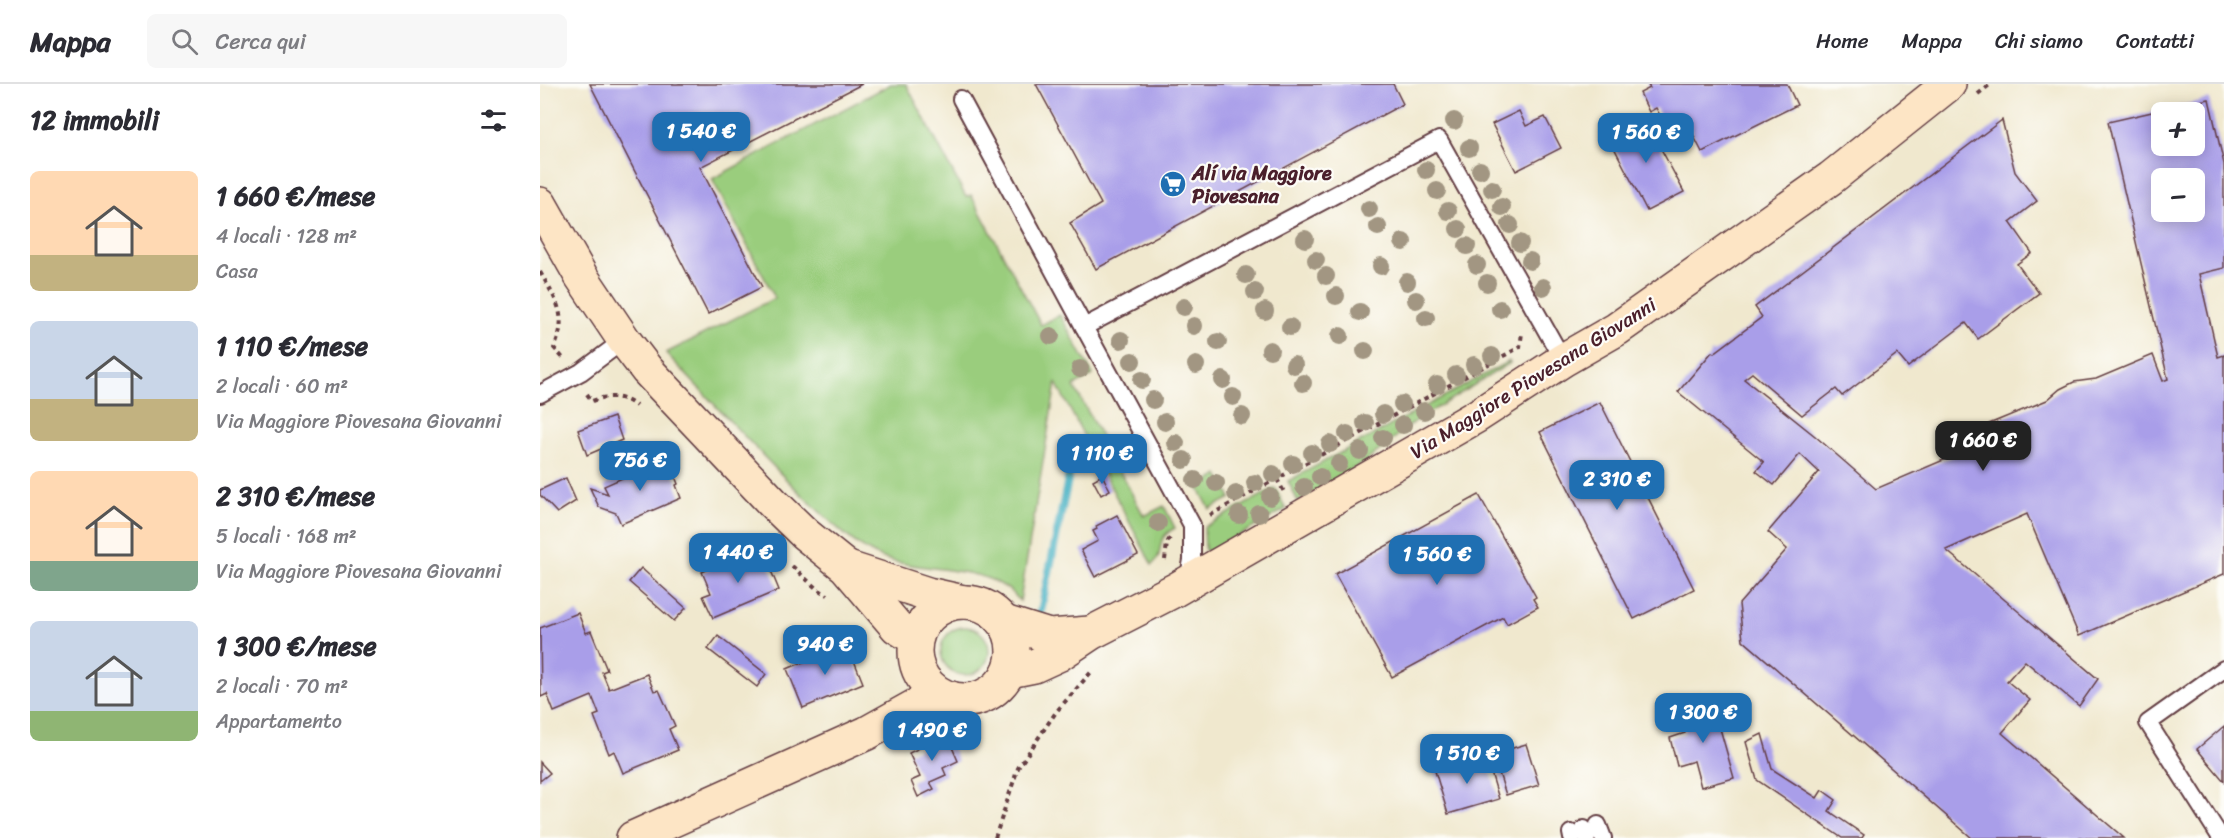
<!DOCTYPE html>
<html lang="it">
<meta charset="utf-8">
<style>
:root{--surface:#fff;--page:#f7f7f7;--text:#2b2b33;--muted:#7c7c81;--line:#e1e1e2;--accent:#1f6fb2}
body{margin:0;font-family:Sriracha,sans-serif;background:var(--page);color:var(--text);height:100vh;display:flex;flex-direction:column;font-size:22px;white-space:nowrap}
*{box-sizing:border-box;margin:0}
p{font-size:20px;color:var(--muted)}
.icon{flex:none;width:33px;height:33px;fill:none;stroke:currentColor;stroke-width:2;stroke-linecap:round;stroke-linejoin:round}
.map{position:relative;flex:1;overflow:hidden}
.sheet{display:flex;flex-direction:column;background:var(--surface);width:540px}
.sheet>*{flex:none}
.fabs{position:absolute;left:1611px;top:18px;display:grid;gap:12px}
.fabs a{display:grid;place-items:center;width:54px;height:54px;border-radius:9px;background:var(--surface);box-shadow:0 3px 15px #0003;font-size:30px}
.price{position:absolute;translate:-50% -51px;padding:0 14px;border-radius:12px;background:var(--accent);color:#fff;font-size:20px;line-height:39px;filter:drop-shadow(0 2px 3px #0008)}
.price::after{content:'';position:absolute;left:50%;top:36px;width:18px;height:14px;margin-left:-9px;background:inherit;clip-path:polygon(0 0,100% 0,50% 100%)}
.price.active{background:#222;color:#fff}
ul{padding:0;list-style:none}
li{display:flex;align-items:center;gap:18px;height:150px;padding:0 30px}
li span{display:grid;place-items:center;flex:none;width:168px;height:120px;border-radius:9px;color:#555}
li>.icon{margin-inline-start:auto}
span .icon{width:72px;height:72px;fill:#fffc;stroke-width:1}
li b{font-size:26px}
h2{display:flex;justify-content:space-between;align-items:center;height:72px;padding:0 30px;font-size:26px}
header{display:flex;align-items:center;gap:36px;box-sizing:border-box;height:84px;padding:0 30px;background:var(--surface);border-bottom:2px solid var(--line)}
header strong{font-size:28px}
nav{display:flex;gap:33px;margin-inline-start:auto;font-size:21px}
.search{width:420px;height:54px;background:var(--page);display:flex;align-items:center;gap:15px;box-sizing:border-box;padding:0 21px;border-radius:9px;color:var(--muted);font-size:22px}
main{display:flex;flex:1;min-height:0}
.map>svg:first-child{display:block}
</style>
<header>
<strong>Mappa</strong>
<div class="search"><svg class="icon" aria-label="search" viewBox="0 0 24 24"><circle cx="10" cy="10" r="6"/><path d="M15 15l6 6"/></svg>Cerca qui</div>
<nav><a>Home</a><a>Mappa</a><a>Chi siamo</a><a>Contatti</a></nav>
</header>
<main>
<section class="sheet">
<h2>12 immobili<svg class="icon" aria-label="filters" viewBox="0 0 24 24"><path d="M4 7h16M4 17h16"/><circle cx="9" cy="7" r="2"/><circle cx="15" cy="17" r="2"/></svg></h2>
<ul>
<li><span style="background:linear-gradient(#ffd9b3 70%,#c2b280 0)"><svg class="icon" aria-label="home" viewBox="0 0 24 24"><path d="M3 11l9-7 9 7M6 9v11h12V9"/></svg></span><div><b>1 660 €/mese</b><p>4 locali · 128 m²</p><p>Casa</p></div></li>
<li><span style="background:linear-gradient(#c9d6e8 65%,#c2b280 0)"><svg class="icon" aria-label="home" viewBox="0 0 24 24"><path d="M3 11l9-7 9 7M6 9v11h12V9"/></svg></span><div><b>1 110 €/mese</b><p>2 locali · 60 m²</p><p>Via Maggiore Piovesana Giovanni</p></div></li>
<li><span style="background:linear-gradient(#ffd9b3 75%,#7fa58c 0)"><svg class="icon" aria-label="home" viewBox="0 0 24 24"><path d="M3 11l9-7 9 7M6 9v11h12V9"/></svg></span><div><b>2 310 €/mese</b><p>5 locali · 168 m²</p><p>Via Maggiore Piovesana Giovanni</p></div></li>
<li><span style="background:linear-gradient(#c9d6e8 75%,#8fb573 0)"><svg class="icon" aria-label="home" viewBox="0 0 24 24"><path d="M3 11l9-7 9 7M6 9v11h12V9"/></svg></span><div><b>1 300 €/mese</b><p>2 locali · 70 m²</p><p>Appartamento</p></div></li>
</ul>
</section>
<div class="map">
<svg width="1684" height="754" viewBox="0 0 1684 754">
<rect width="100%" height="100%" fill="#fdfcf7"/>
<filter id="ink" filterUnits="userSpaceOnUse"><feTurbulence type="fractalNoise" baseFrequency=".0167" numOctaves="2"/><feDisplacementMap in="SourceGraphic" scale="12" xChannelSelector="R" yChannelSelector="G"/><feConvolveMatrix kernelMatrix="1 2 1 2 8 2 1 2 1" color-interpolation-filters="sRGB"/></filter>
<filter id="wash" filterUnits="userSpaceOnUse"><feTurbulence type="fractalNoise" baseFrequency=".008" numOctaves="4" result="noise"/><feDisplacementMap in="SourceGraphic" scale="24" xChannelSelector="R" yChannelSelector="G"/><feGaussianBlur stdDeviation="1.35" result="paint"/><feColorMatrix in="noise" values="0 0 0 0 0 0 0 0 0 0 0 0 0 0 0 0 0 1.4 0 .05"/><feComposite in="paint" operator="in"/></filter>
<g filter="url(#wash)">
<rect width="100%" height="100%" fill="#f0e8ce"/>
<!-- green -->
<g fill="#9acd7d" stroke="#727654" stroke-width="1.5">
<path d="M351 0H366L426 113 431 111 501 241 520 231 553 291 534 302 604 432 624 422 635 444C612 456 627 468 612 481L516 299 480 517C448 476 380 492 336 471 309 458 287 434 265 414 217 367 172 318 126 269L235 214 172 95Z"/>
<polygon points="969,277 970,279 877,336 825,378 758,418 748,397"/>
<polygon points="679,391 691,414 670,425 658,403"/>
<polygon points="735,404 746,425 670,468 665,466 664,443"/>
<circle cx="425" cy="567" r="24"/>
</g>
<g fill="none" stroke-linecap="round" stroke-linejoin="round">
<!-- stream -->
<polyline stroke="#45b0c3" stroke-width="8" points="500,532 532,376"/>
</g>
<g id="blocks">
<!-- building -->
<g fill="#a99ee9" fill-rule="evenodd">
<polygon points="50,0 322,0 160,83 222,203 168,230"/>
<polygon points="496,0 853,0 863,20 556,185 530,139 561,120"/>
<polygon points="1107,0 1247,0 1257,21 1162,68 1147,39 1129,48 1116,24 1109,28 1100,9 1110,4"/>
<path d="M1669 15 1684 80V184L1659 190 1678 273 1684 271V490L1539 552 1487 430 1406 466 1558 595 1539 622 1485 577 1467 597 1490 616 1462 649 1584 754H1432L1203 556 1199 520 1247 465 1228 448 1279 388 1260 370 1234 401 1216 387 1224 378 1138 308 1172 268 1174 269 1222 233 1215 223 1462 36 1475 88 1497 117 1470 138 1492 169 1477 180 1499 209 1438 255 1426 239 1368 283 1357 270 1302 312 1296 305 1262 331 1212 289 1204 295 1275 352 1336 405 1455 354 1449 340 1507 316 1520 305 1534 298 1556 295 1613 271 1623 297 1628 295 1568 38ZM1622 28H1654V62H1622ZM1622 94H1654V128H1622Z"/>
<polygon points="979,27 986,42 1005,33 1021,64 976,87 952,40"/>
<polygon points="1104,33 1144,108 1107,127 1068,52"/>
<polygon points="1060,318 1154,505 1094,535 1000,348"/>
<polygon points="74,333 82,356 47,371 38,346"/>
<polygon points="125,375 132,391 134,390 138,400 136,401 141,414 81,440 76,429 59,423 50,404 68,410 64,402"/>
<polygon points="562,391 570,406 561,411 553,396"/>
<polygon points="26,394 36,417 17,429 0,411 0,406"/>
<polygon points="939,411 996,513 993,515 998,523 967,540 963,533 852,593 795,490"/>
<polygon points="577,431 598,471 555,493 541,466 558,457 553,447 557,445 556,442"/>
<polygon points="213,466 219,480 227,477 239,506 173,534 163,512 171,509 162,488"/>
<polygon points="101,484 146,524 134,537 89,498"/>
<polygon points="38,529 46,549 51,547 67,586 62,588 69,605 107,590 114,607 119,606 135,642 129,645 138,666 83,689 74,667 69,670 54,632 59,630 52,612 14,628 7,610 1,613 0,544"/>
<polygon points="178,552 226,590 217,603 168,565"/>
<polygon points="307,559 323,599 263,624 247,585"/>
<polygon points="1172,616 1194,694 1161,703 1154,677 1137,682 1130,654 1145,649 1139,626"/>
<polygon points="1684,642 1684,697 1657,665"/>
<polygon points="405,647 418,677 403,684 406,691 390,698 394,705 378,713 371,697 380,693 369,669 390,659 388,655"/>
<polygon points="1222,650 1232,685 1277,714 1282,706 1296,716 1289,727 1324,751 1322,754 1302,754 1217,696 1206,658"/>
<polygon points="986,660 999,701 966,711 953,670"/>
<polygon points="946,672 959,715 908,730 895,687"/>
<polygon points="0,678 10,689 0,697"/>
</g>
</g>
</g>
<g filter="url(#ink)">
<use href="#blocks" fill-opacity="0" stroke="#633d43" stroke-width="1.5"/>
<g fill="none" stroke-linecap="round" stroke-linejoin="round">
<defs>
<g id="lane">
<polyline points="421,15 544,243 899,56 1023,276"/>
<polyline points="544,243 652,441 652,476 648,498"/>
<polyline points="0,310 41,288 84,256"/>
<polyline points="1058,741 1063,754"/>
<polyline points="1044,745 1047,754"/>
<polyline points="1031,749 1032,754"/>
<polyline points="1681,754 1608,639 1684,585"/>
</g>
<g id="secondary">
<polyline points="0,120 41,192 84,256 107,286 233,419 265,450 306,483 357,543 376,555"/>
<polyline points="308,484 388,510 424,518"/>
<circle cx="424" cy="567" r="49"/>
<polyline points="464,538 509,552 550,549"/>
<polyline points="469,587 494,582 518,571 551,549 635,506 937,332 1023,276 1077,245 1291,94 1409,0"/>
<polyline points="93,754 327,649 379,620 411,614"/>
</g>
</defs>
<!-- lane casing -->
<use href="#lane" stroke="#633d43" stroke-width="20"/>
<!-- secondary casing -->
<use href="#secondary" stroke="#633d43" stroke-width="36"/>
<!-- path -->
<g stroke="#633d43" stroke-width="4" stroke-dasharray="4.5 4.5" stroke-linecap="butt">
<polyline points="1438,10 1451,0"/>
<path d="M0 188C16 216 29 232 14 264L23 274"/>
<path d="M47 310 52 317C67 311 83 311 96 322"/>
<polyline points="737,395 744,408"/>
<polyline points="670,431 980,263 982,249"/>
<polyline points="625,476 627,459 630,454"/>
<polyline points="252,482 277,505 288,511"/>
<polyline points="455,754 478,684 516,628 553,586"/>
</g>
<!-- lane -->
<use href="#lane" stroke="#fff" stroke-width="16"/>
<!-- secondary -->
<use href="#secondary" stroke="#fde5c5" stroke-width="33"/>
</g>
<!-- trees -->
<g fill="#a29682">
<circle cx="914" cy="37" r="9"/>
<circle cx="929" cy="64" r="9"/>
<circle cx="886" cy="86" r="9"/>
<circle cx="940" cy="86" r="9"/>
<circle cx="952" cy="105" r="9"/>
<circle cx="897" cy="107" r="9"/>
<circle cx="962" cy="123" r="9"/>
<circle cx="829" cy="125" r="9"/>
<circle cx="908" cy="127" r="9"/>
<circle cx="970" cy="141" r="9"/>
<circle cx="838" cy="143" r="9"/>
<circle cx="918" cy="145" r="9"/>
<circle cx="765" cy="155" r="9"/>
<circle cx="863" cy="158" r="9"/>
<circle cx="980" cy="159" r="9"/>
<circle cx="927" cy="162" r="9"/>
<circle cx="776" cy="176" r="9"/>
<circle cx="990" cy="177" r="9"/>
<circle cx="937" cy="181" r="9"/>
<circle cx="841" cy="182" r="9"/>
<circle cx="706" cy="191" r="9"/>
<circle cx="786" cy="192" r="9"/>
<circle cx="867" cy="198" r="9"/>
<circle cx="947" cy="199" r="9"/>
<circle cx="1003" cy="203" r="9"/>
<circle cx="715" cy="208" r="9"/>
<circle cx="796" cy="212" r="9"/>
<circle cx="876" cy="216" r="9"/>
<circle cx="644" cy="223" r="9"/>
<circle cx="960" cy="225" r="9"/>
<circle cx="725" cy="227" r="9"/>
<circle cx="820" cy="228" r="9"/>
<circle cx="886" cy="234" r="9"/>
<circle cx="654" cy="242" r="9"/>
<circle cx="750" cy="243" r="9"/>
<circle cx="511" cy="252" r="9"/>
<circle cx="800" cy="252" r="9"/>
<circle cx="581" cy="256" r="9"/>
<circle cx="678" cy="258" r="9"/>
<circle cx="730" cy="266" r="9"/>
<circle cx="825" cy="267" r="9"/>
<circle cx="952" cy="272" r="9"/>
<circle cx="592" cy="277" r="9"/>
<circle cx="656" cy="281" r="9"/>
<circle cx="754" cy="281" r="9"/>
<circle cx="934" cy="281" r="9"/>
<circle cx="540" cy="285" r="9"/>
<circle cx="916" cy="291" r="9"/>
<circle cx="602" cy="296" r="9"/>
<circle cx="683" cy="296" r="9"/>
<circle cx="763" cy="299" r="9"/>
<circle cx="897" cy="301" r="9"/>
<circle cx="693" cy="313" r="9"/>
<circle cx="613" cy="316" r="9"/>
<circle cx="862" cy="320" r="9"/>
<circle cx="884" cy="327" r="9"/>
<circle cx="843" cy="330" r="9"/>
<circle cx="702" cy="332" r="9"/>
<circle cx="625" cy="338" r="9"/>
<circle cx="825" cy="339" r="9"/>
<circle cx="863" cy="341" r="9"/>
<circle cx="807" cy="350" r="9"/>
<circle cx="843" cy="354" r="9"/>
<circle cx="636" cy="359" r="9"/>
<circle cx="790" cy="360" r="9"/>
<circle cx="820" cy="367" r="9"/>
<circle cx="772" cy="369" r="9"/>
<circle cx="644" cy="376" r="9"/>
<circle cx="753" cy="380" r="9"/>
<circle cx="799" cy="380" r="9"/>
<circle cx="733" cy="390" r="9"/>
<circle cx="780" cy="393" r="9"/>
<circle cx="655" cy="396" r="9"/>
<circle cx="676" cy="399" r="9"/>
<circle cx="715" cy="399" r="9"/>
<circle cx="764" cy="403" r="9"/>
<circle cx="696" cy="410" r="9"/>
<circle cx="730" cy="413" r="9"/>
<circle cx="719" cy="430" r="9"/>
<circle cx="699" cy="431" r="9"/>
<circle cx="618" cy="439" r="9"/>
</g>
</g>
<!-- icons -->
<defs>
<symbol id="supermarket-disc" viewBox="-11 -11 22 22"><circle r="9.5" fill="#1f6fb2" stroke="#fdfcf7"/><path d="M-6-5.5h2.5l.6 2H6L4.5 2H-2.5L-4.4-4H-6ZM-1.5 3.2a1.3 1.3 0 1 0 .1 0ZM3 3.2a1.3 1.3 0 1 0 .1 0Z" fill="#fff"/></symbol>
</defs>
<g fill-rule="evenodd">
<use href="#supermarket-disc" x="618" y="85" width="30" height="30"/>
</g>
<g text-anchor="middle" stroke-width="4.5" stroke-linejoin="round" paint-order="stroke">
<!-- poi labels -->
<g font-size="20" font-weight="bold" fill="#4a1f2b" stroke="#fdfcf7" text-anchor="start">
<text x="652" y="96">Alí via Maggiore<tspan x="652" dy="23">Piovesana</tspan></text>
</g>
<!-- street labels -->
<g font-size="20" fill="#4a1f2b" stroke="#fdfcf7">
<text transform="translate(993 294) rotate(-32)" y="7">Via Maggiore Piovesana Giovanni</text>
</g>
</g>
</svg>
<div class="fabs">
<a>+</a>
<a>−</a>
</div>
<b class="price" style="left:161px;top:79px">1 540 €</b>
<b class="price" style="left:1106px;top:80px">1 560 €</b>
<b class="price active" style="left:1443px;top:388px">1 660 €</b>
<b class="price" style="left:562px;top:401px">1 110 €</b>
<b class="price" style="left:100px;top:408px">756 €</b>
<b class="price" style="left:1077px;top:427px">2 310 €</b>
<b class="price" style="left:198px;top:500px">1 440 €</b>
<b class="price" style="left:897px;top:502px">1 560 €</b>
<b class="price" style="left:285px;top:592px">940 €</b>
<b class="price" style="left:1163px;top:660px">1 300 €</b>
<b class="price" style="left:392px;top:678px">1 490 €</b>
<b class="price" style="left:927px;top:701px">1 510 €</b>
</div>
</main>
